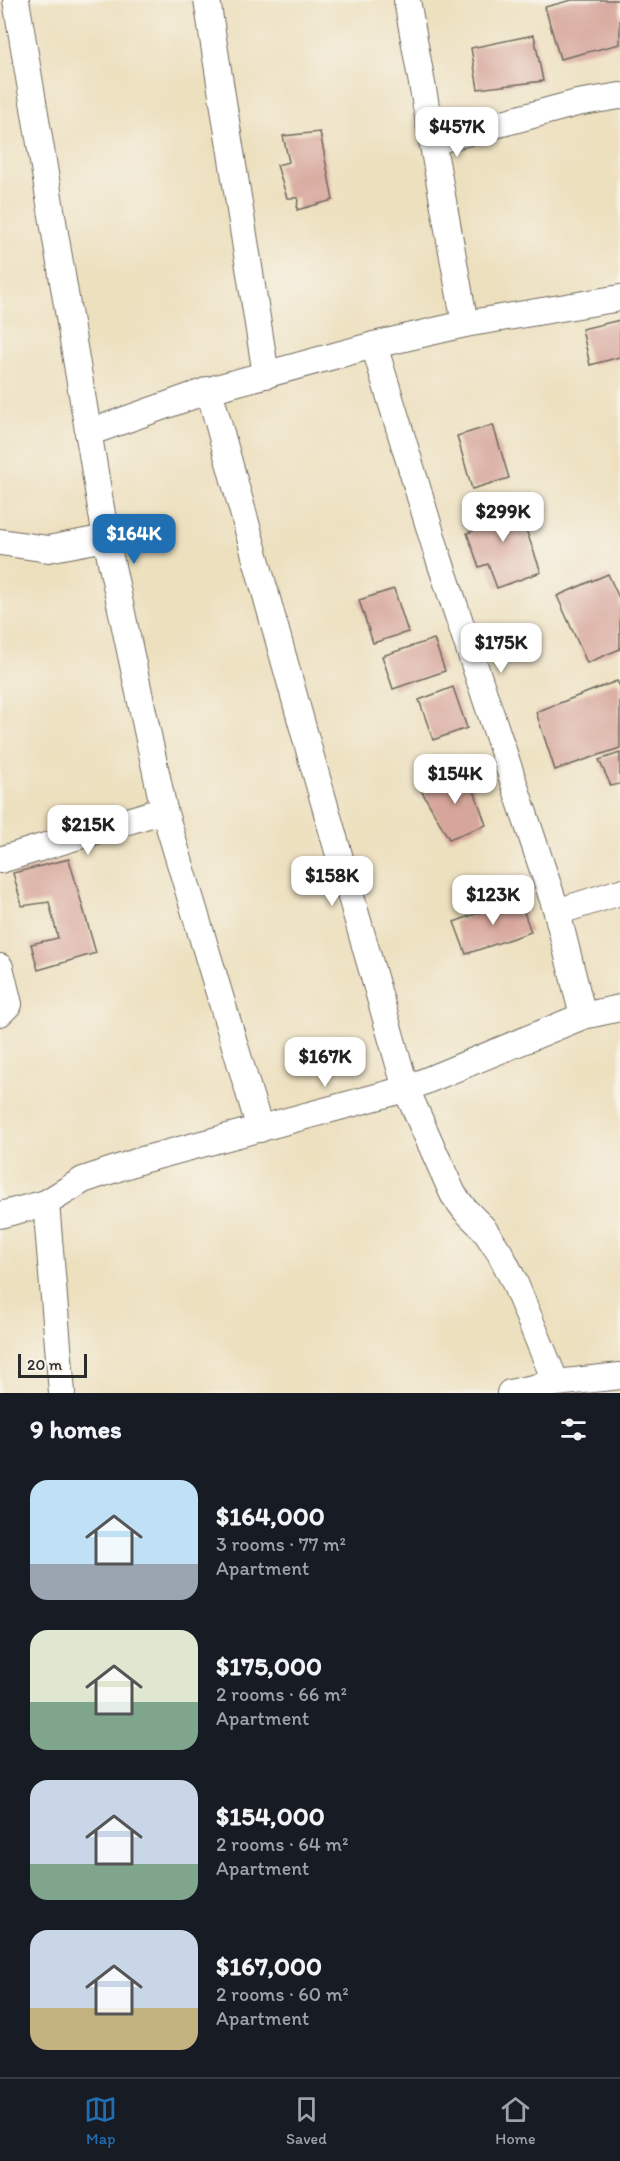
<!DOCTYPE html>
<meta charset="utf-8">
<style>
:root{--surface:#171b24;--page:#242831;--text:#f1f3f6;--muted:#9ea1a6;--line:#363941;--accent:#1f6fb2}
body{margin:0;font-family:Itim,sans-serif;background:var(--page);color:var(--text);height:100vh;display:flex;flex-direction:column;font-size:22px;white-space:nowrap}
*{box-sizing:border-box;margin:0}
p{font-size:20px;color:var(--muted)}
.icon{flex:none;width:33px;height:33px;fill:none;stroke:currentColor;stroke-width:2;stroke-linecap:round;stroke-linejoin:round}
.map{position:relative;height:1393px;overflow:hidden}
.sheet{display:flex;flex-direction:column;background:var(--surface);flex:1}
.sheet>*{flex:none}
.scale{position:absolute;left:18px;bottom:15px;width:69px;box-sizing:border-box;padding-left:6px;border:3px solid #2b2b2b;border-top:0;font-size:16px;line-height:21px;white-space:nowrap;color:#2b2b2b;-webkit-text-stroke:4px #f7f3e8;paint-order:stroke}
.price{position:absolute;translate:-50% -51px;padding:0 14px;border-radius:12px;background:#fff;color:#222;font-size:20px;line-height:39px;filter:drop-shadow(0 2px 3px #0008)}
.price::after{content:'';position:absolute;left:50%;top:36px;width:18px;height:14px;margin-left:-9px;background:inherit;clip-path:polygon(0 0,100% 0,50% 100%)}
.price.current{background:var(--accent);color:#fff}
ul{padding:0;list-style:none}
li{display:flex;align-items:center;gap:18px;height:150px;padding:0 30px}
li span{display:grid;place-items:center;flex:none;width:168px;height:120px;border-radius:18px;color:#555}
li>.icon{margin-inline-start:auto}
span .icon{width:72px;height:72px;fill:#fffc;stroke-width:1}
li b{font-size:26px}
h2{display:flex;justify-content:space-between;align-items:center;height:72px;padding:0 30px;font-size:26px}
.tab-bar{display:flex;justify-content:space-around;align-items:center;height:84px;border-top:2px solid var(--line);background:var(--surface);font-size:16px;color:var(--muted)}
.tab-bar a{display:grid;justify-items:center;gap:3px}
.tab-bar .current{color:var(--accent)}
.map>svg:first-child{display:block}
</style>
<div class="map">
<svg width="620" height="1393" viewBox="0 0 620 1393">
<rect width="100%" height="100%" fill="#f7f3e8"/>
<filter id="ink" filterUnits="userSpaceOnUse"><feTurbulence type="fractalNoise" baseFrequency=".0167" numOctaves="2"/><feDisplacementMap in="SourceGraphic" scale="12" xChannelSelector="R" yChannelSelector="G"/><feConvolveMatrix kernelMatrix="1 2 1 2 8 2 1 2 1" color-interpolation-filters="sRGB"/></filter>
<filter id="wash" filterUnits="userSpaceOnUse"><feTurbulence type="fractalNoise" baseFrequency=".008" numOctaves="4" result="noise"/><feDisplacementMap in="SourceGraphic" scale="24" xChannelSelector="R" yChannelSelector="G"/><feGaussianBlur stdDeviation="1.35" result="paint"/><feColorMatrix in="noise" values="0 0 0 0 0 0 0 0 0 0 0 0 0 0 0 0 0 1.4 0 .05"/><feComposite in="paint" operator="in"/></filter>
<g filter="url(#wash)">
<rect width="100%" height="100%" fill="#ede0bf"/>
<g id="blocks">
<!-- building -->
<g fill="#d7a69b">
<polygon points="572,0 620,0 620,44 560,59 545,7"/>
<polygon points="534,35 543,81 478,89 471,48"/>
<polygon points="320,132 333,200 297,210 298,198 287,198 277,165 289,162 283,136"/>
<polygon points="620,320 620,357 590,365 582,329"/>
<polygon points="493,425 509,478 472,489 457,436"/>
<polygon points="514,496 541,572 497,588 488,564 479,567 467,533 476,530 470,512"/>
<polygon points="608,574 620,600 620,649 587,663 557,596"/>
<polygon points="394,589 408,632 373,643 359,600"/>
<polygon points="434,639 445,671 393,689 382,656"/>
<polygon points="617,681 620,686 620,748 555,770 536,712"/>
<polygon points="453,687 467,728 433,740 419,700"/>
<polygon points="620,753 620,784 611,786 599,760"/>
<polygon points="467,770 486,825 449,839 421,790"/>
<polygon points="69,859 96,953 38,970 31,944 58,938 49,902 22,906 13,873"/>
<polygon points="519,898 531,932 466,954 454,922"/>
</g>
</g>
</g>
<g filter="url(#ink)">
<use href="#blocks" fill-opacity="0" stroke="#6f6a5f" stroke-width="1.5"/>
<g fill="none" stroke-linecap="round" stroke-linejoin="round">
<defs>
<g id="minor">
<polyline points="16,0 106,538 164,810 260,1129"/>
<polyline points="207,0 266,375"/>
<polyline points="407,0 465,324"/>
<polyline points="432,142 577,103 620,96"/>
<polyline points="374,345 437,553 557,912 583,1016"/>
<polyline points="209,390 313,764 406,1089 453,1194 465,1210 483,1228 500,1253 514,1281 556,1383"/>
<polyline points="88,433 209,390 374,345 465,324 620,298"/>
<polyline points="0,542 48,549 106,538"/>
<polyline points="0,860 164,810"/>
<polyline points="557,912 620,892"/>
<polyline points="0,967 9,1004 0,1013"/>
<polyline points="46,1203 62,1393"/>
<polyline points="0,1215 46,1203 83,1180 142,1160 406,1089 583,1016 620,1008"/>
<polyline points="510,1393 556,1383 620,1376"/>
</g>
</defs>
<!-- minor casing -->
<use href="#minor" stroke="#6f6a5f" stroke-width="28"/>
<!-- minor -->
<use href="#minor" stroke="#fff" stroke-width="26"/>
</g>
</g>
</svg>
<div class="scale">20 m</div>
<b class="price" style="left:457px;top:158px">$457K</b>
<b class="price" style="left:503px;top:543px">$299K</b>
<b class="price current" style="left:134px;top:565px">$164K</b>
<b class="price" style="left:501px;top:674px">$175K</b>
<b class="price" style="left:455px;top:805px">$154K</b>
<b class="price" style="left:88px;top:856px">$215K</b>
<b class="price" style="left:332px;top:907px">$158K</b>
<b class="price" style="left:493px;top:926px">$123K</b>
<b class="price" style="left:325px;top:1088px">$167K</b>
</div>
<section class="sheet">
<h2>9 homes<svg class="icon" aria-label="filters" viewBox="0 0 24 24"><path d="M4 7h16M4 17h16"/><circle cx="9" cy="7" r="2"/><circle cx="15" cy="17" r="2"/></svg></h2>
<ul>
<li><span style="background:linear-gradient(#bfe0f5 70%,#9aa5b1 0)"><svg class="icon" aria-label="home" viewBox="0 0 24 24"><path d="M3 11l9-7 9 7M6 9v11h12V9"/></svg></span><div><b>$164,000</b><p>3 rooms · 77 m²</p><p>Apartment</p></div></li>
<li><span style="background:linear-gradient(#dfe7d0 60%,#7fa58c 0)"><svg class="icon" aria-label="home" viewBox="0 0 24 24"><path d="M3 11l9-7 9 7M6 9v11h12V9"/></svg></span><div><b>$175,000</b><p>2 rooms · 66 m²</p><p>Apartment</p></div></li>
<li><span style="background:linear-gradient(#c9d6e8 70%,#7fa58c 0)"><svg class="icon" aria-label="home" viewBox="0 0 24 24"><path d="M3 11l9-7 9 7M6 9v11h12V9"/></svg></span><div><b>$154,000</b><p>2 rooms · 64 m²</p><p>Apartment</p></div></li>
<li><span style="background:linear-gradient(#c9d6e8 65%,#c2b280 0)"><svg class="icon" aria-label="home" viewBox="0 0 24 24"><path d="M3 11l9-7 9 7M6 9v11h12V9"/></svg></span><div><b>$167,000</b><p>2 rooms · 60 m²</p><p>Apartment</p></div></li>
</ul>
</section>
<nav class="tab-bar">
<a class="current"><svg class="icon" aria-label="map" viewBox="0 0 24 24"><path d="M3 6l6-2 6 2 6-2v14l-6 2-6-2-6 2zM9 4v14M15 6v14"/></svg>Map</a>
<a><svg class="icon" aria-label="saved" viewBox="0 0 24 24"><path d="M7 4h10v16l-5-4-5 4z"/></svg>Saved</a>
<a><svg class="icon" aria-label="home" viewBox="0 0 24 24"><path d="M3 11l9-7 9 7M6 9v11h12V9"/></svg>Home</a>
</nav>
